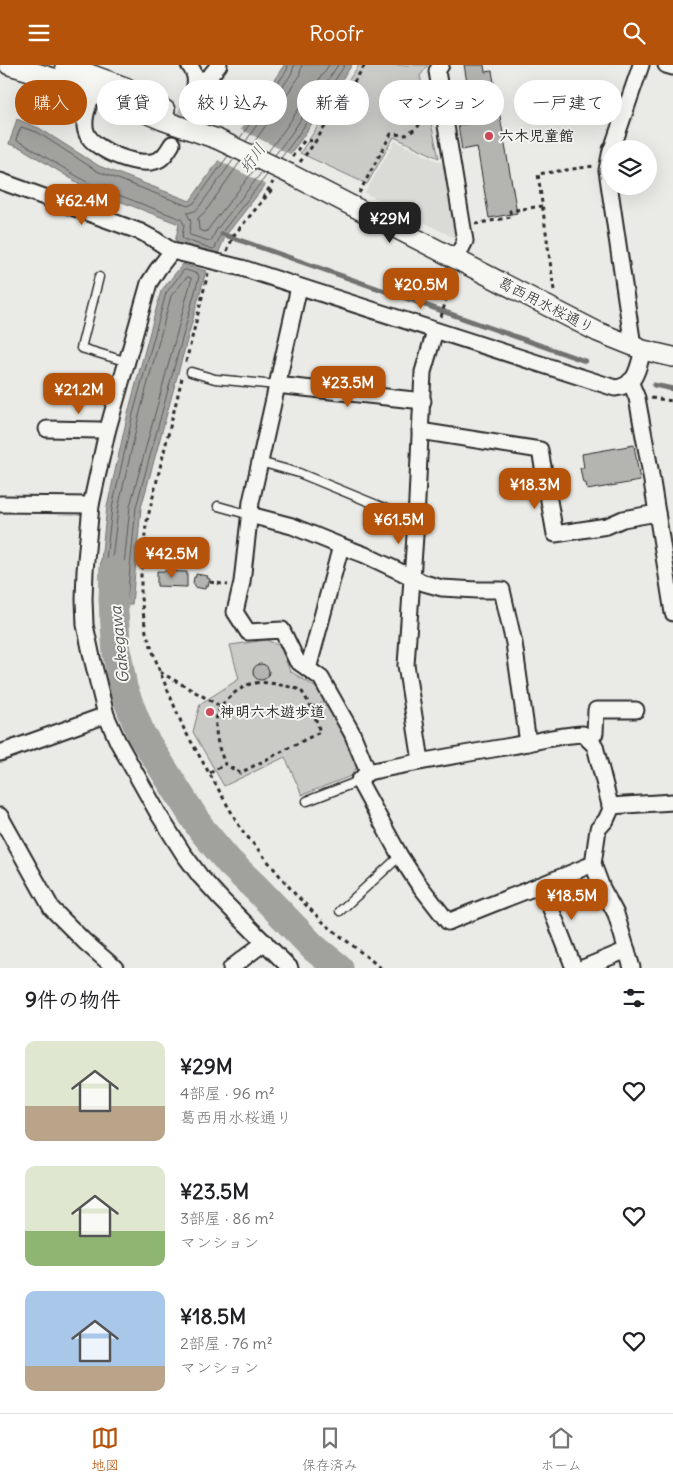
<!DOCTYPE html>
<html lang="ja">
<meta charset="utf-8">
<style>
:root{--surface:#fff;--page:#f2f2f2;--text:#202124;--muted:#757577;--line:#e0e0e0;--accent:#b45309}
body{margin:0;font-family:Delius,"Klee One",sans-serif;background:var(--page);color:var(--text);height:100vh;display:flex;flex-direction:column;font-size:19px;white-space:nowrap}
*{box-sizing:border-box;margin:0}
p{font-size:16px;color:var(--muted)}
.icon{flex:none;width:28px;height:28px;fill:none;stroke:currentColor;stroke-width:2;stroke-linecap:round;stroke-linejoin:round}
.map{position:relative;height:903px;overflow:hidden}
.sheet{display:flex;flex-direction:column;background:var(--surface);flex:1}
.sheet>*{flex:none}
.banner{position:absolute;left:15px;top:15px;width:644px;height:45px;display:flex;gap:10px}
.buttons{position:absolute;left:602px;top:75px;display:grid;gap:10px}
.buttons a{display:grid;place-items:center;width:55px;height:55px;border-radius:50%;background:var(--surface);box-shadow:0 5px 20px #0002;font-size:25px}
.price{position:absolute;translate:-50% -42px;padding:0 11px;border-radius:10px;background:var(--accent);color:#fff;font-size:16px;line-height:32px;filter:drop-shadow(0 1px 2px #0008)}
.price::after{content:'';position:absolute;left:50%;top:30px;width:15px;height:11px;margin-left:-8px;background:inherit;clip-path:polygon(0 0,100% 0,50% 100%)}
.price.active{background:#222;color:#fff}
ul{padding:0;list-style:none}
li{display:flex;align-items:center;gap:15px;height:125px;padding:0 25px}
li span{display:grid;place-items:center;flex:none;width:140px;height:100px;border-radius:10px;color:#555}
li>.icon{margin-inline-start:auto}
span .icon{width:60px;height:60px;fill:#fffc;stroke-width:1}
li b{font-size:21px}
h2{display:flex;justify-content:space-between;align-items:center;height:60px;padding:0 25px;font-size:21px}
.tag{padding:0 18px;border-radius:22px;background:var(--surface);box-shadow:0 5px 20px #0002;font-size:18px;line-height:45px}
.tag.active{background:var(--accent);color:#fff}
header{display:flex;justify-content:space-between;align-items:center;height:65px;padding:0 25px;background:var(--accent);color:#fff;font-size:22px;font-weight:600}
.tab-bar{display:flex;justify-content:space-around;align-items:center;height:70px;border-top:1px solid var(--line);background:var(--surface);font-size:14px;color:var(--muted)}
.tab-bar a{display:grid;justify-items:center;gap:2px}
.tab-bar .active{color:var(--accent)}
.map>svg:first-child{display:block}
</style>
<header><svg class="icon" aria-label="menu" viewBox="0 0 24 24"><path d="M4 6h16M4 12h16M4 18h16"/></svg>Roofr<svg class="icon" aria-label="search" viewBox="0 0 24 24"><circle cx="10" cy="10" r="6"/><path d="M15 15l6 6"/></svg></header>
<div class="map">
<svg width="673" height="903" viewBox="0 0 673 903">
<rect width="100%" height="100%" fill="#eaeae6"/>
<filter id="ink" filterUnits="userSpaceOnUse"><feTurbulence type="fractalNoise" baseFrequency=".02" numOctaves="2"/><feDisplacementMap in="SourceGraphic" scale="10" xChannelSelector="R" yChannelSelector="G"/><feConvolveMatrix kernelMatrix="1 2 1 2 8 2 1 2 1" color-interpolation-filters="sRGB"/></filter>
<g filter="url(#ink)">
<!-- built -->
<polygon fill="#dadad6" points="395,76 444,99 455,173 365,128"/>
<!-- green -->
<g fill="#cacac7" stroke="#7a7a79">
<polygon points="359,0 428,0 420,11 439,93 394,72 367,119 300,88"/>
<polygon points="267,575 280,581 290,606 320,625 358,700 351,711 302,730 285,692 224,721 193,667 200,639 239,614 230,580"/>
</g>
<!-- water -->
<g fill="#a1a19e" stroke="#727270">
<polygon points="284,0 352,0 300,76 226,170 217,191 175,177 179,159 88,124 21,83 9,79 17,54 39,63 99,101 190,136 253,47"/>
<polygon points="183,199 206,206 141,443 132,539 100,552 100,503 107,442 128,348 161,226"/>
</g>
<!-- pier -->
<polygon fill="#eaeae6" points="238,63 292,90 268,121 216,94"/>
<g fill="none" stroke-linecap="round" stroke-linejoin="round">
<!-- shore -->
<g stroke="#5a5a59" stroke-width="1">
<polyline points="240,73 287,5 288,0"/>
<polyline points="246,76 292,8 294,0"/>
<polyline points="253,79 299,12 302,0"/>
<polyline points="268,87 285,64 329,0"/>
<polyline points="275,90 291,69 338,0"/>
<polyline points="228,91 194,138 188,141 97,106 37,67 21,62 16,74 17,76 24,79 90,119 181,154 184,159 182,172 183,174 213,184 215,183 222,167 267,110"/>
<polyline points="281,93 296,73 345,0"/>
<polyline points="234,94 199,142 195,146 187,148 191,157 189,168 190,170 209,176 211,176 217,164 262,107"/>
<polyline points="240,97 205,147 198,153 199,165 205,167 207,166 212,159 255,104"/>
<polygon points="186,205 198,209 199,212 136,442 127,534 126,536 107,543 105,541 105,503 112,443 133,349 166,228 183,206"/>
<polygon points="188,212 191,213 191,216 130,441 121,530 113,534 111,532 111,503 118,444 139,351 171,231 186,213"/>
</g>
<!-- stream -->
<g stroke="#727270" stroke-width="5">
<polyline points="222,169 585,296"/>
<polyline points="654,320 673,324"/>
</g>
<!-- river -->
<polyline stroke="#a1a19e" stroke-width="29" points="114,506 113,534 117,588 123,623 141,669 202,765 229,797 256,823 314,883 339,903"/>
</g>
<!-- building -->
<g fill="#b4b4b1" stroke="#2b2b2b">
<polygon points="464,0 484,0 485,7 492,6 517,148 489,153 477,82 462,85 458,60 474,58"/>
<polygon points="634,380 640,416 587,425 586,418 583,418 580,403 584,403 582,389"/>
<polygon points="157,506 187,507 187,522 157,521"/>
<polygon points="196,509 208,511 207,513 210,514 208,521 206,520 205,524 195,522 195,520 193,519 194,512 196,512"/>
<circle cx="261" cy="607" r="8"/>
</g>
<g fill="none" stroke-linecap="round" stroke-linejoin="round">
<!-- minor-tunnel -->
<polyline stroke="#c4c4c1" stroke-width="15" stroke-dasharray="15 8" stroke-linecap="butt" points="172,79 192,34"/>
<defs>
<g id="service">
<polyline points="99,212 81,283 128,297"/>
<polyline points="191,307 215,314 276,320"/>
<polyline points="260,397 299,408 416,456"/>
<polyline points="218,441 250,450"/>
<polyline points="307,736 359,716"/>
<polyline points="340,846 400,791"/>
</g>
<g id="minor">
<path d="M189 0C199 12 195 21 192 34"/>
<polyline points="441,0 437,6 465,176 456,194"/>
<polyline points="666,0 673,2"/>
<polyline points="197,16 209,12 219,0"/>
<path d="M93 27C89 39 81 56 87 69 95 86 143 105 160 94 165 91 169 84 172 79"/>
<polyline points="612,84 641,0"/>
<polyline points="611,85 607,105 633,281"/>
<path d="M0 116 141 167 154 174 172 186 242 203 615 323C637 321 638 302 643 285"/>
<polyline points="172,186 158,204 149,218 107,367 91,440 85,506 84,534 85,560 93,597 106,650 118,677 159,750 183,788 200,811 222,835 290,903"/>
<path d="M299 222 251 437 242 517 235 547 248 567 282 565 297 596 321 613 352 668 368 707C416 697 463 689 511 681 535 677 558 670 583 669L595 681 611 744 606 755 598 764 593 799 602 823 616 849 632 903"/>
<polyline points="630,316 637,333 650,404 673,548"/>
<polyline points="276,320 423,336"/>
<polyline points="47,364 99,365 107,367"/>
<polyline points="420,366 540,385 555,469 607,461 623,454 657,448"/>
<polyline points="0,439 91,440"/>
<polyline points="250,450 292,461 341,481 365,490 424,518 442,523 477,525 502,525 514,578 528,678"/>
<polyline points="308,604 341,481"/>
<polyline points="589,675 595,668 596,645 636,645"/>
<polyline points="0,688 106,650"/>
<polyline points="421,696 406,600 416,456 423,307 435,266"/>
<path d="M368 707 359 716 400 791 417 817 448 857C496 837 545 819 593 799"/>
<polyline points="610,741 673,737"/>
<polyline points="0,751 52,844 85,877 115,903"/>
<polyline points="542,821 574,903"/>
<polyline points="231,903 265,877"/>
<polyline points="583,903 627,885"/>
</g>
<g id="tertiary">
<polyline points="9,0 57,14 120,37 162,55 217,74"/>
<polyline points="65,0 125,22 165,45"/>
<polyline points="290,109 598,267 643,285 673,292"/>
</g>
</defs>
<!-- service casing -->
<use href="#service" stroke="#2b2b2b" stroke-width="11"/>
<!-- minor casing -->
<use href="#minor" stroke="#2b2b2b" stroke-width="19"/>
<!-- tertiary casing -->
<use href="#tertiary" stroke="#2b2b2b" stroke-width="22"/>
<!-- path -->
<g stroke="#2b2b2b" stroke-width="3" stroke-dasharray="4 4" stroke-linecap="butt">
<polyline points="205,42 216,50 219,45 205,36"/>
<polyline points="292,92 304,76 317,75"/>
<polyline points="300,97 313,80 365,0"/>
<polyline points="359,128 391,69 406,70 417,63 428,46"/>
<polyline points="263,133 273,117"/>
<polyline points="475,159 511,152 510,146 542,141"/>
<polyline points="227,186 234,170 274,122"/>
<polyline points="554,225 538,109 594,101"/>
<polyline points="441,252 453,212"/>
<polyline points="186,297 208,208"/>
<polyline points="182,313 146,460 141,509 141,533 146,567 160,607 184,664 241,764 295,829 324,858 381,903"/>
<polyline points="651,333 673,336"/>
<polyline points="210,517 228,520"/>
<polyline points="160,607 220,641"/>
<path d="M312 643 301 625C287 621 269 616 254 618 248 619 242 623 237 626 219 639 213 650 217 673 218 682 222 691 225 699L240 708 320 667 312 643 321 639"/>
<polyline points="210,708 225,699"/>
</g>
<!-- service -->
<use href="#service" stroke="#f6f6f2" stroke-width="8"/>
<!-- minor -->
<use href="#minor" stroke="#f6f6f2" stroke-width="15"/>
<!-- tertiary -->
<use href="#tertiary" stroke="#f6f6f2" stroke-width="19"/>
<defs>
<polyline id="tertiary-bridge" points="217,74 290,109"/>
</defs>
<!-- tertiary-bridge casing -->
<use href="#tertiary-bridge" stroke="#2b2b2b" stroke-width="22" stroke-linecap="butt"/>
<!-- tertiary-bridge -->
<use href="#tertiary-bridge" stroke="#f6f6f2" stroke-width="19"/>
</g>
</g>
<!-- markers -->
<g fill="#d1495b" stroke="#f6f6f2" stroke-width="2">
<circle cx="489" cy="71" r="5"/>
<circle cx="210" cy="647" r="5"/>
</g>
<g text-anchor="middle" stroke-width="4" stroke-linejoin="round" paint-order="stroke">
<!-- poi labels -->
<g font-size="15" font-weight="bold" fill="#2b2b2b" stroke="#f6f6f2" text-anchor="start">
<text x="499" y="76">六木児童館</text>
<text x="220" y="652">神明六木遊歩道</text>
</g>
<!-- street labels -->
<g font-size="15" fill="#2b2b2b" stroke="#f6f6f2">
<text transform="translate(546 240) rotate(27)" y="5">葛西用水桜通り</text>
</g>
<!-- water labels -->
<g font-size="16" font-style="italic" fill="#545453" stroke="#f6f6f2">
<text transform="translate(252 93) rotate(-55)" y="6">垳川</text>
<text transform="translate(119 580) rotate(-96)" y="6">Gakegawa</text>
</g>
</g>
</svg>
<div class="buttons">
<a><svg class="icon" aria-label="layers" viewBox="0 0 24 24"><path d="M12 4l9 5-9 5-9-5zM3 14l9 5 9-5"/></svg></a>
</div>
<b class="price" style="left:82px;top:161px">¥62.4M</b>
<b class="price active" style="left:390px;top:179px">¥29M</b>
<b class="price" style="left:421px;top:245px">¥20.5M</b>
<b class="price" style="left:348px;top:343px">¥23.5M</b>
<b class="price" style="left:79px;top:350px">¥21.2M</b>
<b class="price" style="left:535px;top:445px">¥18.3M</b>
<b class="price" style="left:399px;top:480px">¥61.5M</b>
<b class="price" style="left:172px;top:514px">¥42.5M</b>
<b class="price" style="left:572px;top:856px">¥18.5M</b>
<div class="banner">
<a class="tag active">購入</a>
<a class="tag">賃貸</a>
<a class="tag">絞り込み</a>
<a class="tag">新着</a>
<a class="tag">マンション</a>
<a class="tag">一戸建て</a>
</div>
</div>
<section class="sheet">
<h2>9件の物件<svg class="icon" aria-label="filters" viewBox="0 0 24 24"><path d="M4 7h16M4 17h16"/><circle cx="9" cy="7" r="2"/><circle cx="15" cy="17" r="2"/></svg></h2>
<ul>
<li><span style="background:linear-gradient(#dfe7d0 65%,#b9a48a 0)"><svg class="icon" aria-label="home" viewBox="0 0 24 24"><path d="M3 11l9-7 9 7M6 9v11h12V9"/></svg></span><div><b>¥29M</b><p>4部屋 · 96 m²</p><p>葛西用水桜通り</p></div><svg class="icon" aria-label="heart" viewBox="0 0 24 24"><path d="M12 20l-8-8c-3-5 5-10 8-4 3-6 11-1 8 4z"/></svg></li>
<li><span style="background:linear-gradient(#dfe7d0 65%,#8fb573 0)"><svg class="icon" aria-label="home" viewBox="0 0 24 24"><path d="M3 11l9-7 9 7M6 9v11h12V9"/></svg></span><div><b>¥23.5M</b><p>3部屋 · 86 m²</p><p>マンション</p></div><svg class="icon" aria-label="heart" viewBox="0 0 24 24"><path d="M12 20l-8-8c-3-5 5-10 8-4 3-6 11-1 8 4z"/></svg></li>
<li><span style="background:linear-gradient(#a9c7e8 75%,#b9a48a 0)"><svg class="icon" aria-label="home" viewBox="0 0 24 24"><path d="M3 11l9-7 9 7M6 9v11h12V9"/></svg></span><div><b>¥18.5M</b><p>2部屋 · 76 m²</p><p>マンション</p></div><svg class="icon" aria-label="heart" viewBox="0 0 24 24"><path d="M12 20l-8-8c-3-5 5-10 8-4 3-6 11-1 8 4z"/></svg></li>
</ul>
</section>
<nav class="tab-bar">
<a class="active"><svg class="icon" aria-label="map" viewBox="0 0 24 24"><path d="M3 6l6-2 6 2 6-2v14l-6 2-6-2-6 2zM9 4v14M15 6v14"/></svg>地図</a>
<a><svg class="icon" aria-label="saved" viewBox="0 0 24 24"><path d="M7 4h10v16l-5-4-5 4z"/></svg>保存済み</a>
<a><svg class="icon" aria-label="home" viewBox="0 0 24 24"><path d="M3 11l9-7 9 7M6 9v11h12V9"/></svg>ホーム</a>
</nav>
